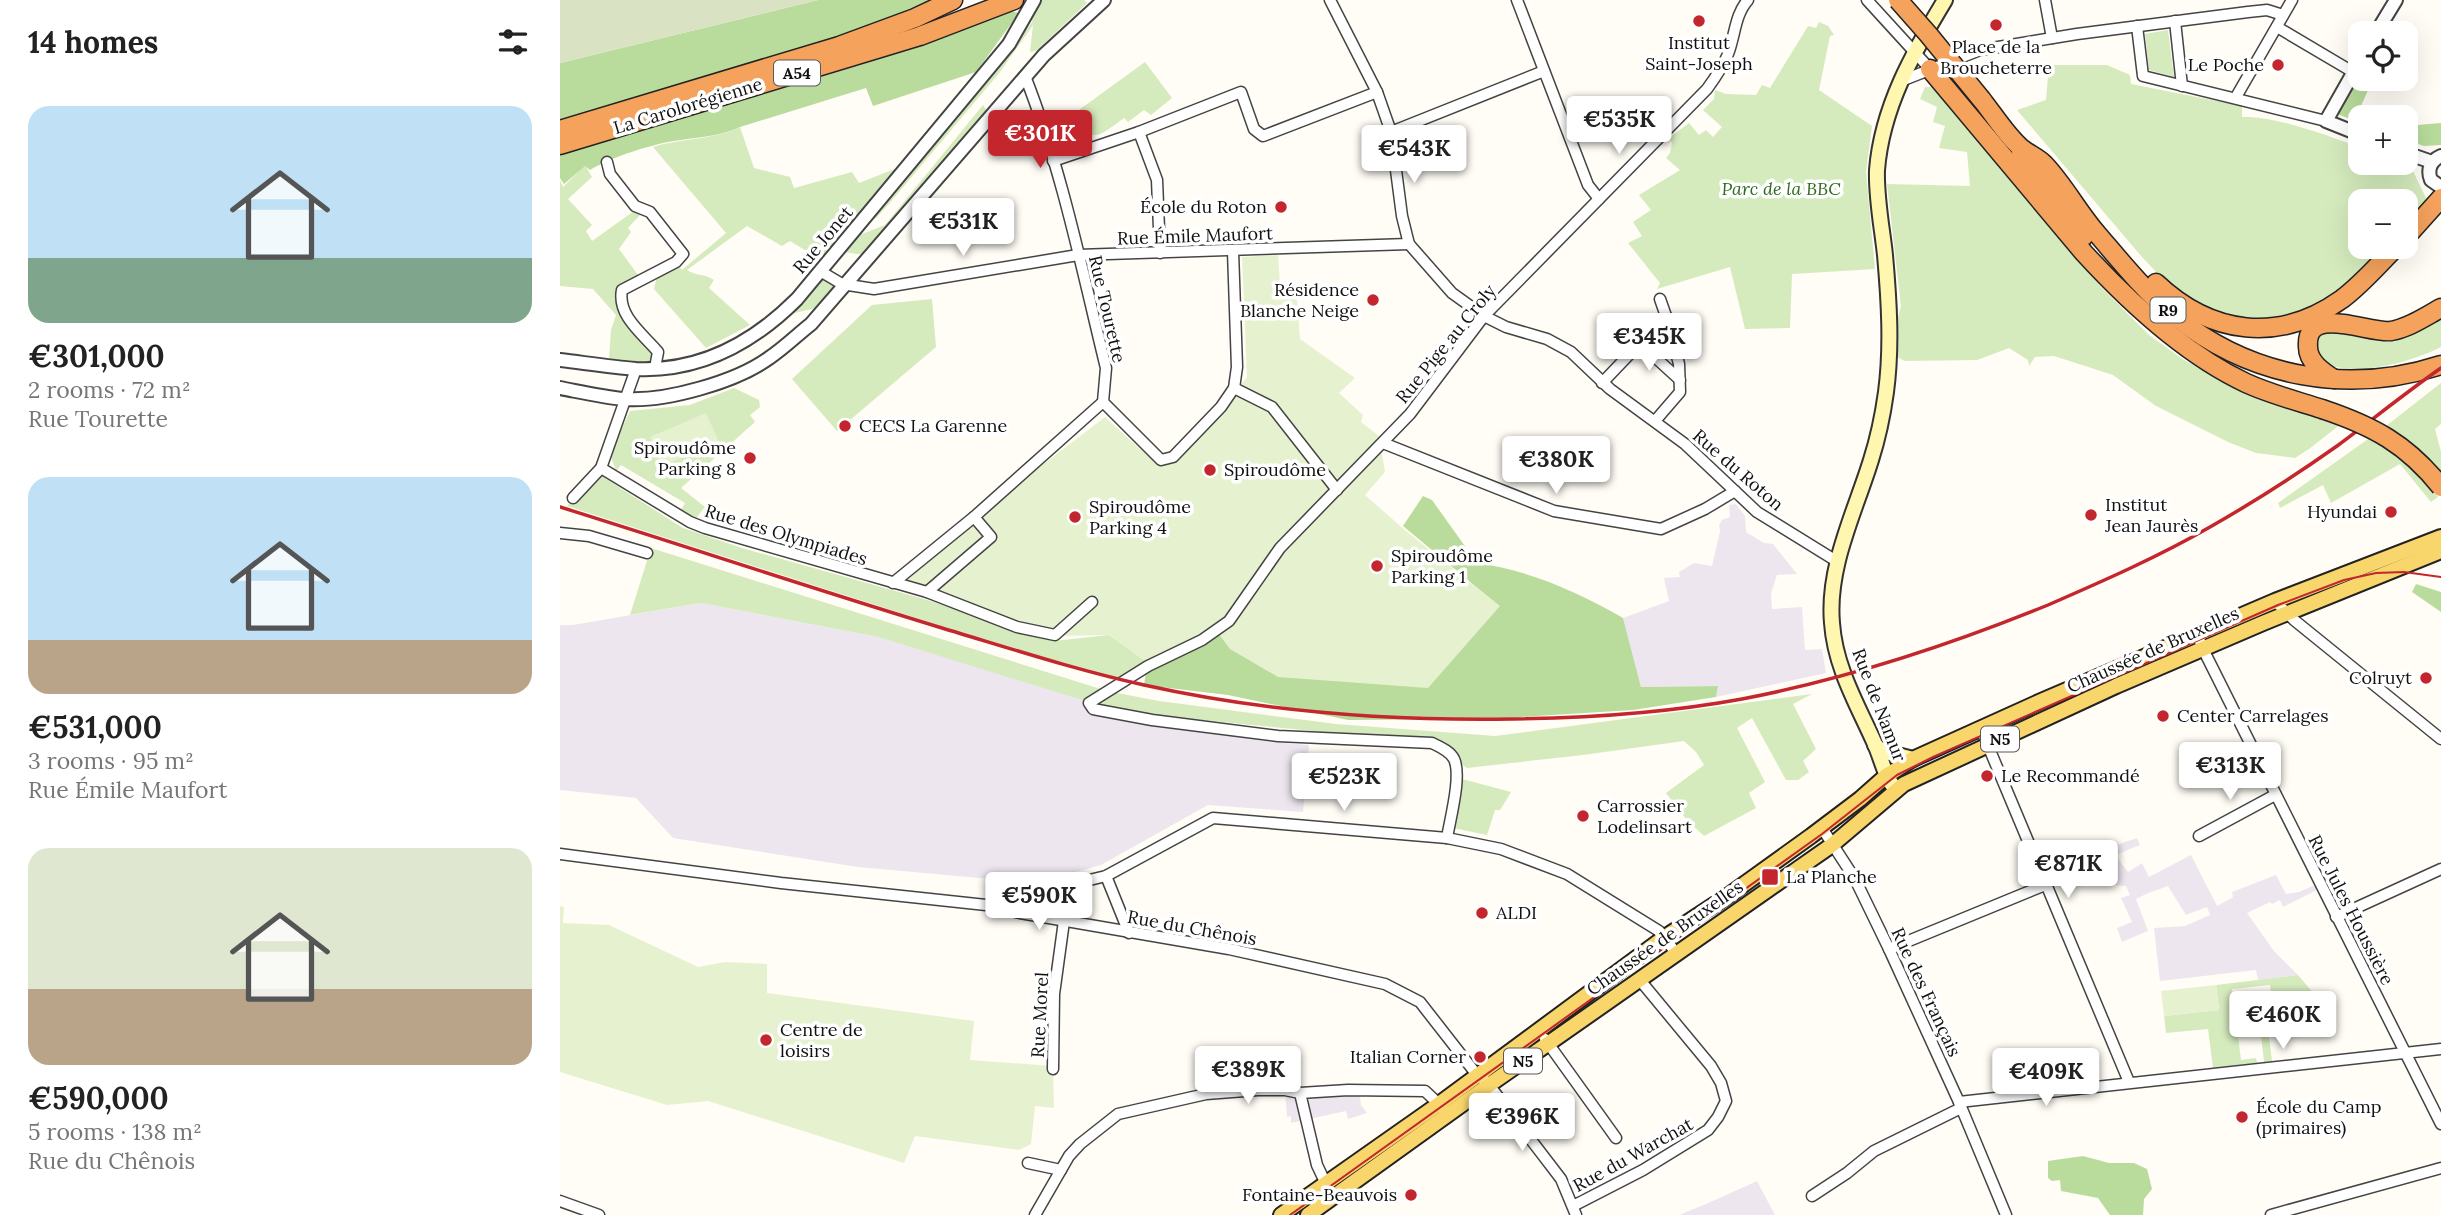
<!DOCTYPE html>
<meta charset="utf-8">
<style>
:root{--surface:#fff;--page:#f6f6f6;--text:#222;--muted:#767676;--accent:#c4262e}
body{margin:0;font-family:Lora,serif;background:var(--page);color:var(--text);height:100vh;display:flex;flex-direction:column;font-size:26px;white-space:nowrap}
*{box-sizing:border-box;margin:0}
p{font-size:23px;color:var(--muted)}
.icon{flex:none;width:38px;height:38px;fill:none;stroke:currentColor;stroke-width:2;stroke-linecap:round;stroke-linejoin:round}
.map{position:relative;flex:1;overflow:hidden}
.drawer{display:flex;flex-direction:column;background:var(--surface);width:560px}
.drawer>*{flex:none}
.fabs{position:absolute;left:1788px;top:21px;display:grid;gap:14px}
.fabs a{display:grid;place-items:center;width:70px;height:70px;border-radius:14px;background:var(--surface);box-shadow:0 7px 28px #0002;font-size:35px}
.price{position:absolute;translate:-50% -60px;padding:0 16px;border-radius:7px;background:#fff;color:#222;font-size:23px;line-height:46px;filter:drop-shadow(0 2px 4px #0008)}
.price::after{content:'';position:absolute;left:50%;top:42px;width:21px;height:16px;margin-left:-10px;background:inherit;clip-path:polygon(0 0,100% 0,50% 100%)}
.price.selected{background:var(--accent);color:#fff}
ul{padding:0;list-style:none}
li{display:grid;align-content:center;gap:14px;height:371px;padding:0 28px}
li span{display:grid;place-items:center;height:217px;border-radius:21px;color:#555}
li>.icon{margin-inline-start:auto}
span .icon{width:126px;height:126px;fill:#fffc;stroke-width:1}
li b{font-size:30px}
h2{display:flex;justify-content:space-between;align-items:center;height:84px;padding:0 28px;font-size:30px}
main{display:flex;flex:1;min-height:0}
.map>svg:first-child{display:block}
</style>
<main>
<section class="drawer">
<h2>14 homes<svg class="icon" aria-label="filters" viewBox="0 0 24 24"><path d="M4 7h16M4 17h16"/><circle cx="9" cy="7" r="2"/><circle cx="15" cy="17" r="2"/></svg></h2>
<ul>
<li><span style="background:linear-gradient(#bfe0f5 70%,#7fa58c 0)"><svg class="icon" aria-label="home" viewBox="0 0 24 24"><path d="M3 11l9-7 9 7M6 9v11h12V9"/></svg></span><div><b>€301,000</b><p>2 rooms · 72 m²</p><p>Rue Tourette</p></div></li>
<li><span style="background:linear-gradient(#bfe0f5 75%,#b9a48a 0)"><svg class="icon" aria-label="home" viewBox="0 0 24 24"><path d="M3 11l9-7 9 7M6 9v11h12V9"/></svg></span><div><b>€531,000</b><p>3 rooms · 95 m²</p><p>Rue Émile Maufort</p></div></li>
<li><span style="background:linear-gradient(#dfe7d0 65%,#b9a48a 0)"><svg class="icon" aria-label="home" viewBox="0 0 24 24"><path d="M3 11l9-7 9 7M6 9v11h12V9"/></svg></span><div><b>€590,000</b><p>5 rooms · 138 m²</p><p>Rue du Chênois</p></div></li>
</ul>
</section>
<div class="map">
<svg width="1881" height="1215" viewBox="0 0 1881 1215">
<rect width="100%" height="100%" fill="#fffdf5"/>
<!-- industrial -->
<g fill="#eee6ef">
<polygon points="1176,504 1185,516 1186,532 1204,543 1213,544 1237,574 1217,575 1211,593 1212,609 1242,607 1245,650 1262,649 1266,673 1156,697 1158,686 1081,687 1063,618 1109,601 1104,578 1120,577 1119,572 1134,563 1152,566 1160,531 1159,525 1162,520 1170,517 1169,505"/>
<polygon points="141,603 318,637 525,700 530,715 712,742 749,745 743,812 648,805 541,865 475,883 298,867 113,838 76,798 0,790 0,625 13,625"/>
<polygon points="1577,838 1580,845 1555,855 1568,872 1582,863 1589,877 1631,855 1657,906 1673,897 1672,892 1716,875 1726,894 1739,892 1755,885 1757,890 1723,907 1720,900 1712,904 1710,902 1687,913 1714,951 1738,975 1698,980 1696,970 1600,981 1594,928 1625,926 1650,915 1647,907 1626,915 1608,886 1586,894 1576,899 1588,931 1562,942 1557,928 1572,922 1561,898 1570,895 1566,886 1555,885 1545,861 1540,859 1494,879 1488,866 1537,845 1550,847"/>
<polygon points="725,1090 799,1090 801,1105 807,1113 788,1119 786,1111 731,1123 731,1116 727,1117"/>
<polygon points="1197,1181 1215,1215 1119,1215 1146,1204"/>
</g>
<!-- green -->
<g fill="#d5ebbd">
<path d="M477 0H524L527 3 476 51 470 52 473 25 440 72 328 205 316 218 309 220C362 153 421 91 472 22L471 17Z"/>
<polygon points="1259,22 1268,26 1274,35 1270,36 1259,90 1312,126 1306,172 1315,269 1232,274 1230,328 1185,329 1170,267 1097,289 1100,283 1068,243 1082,236 1073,222 1091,210 1079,195 1120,170 1106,158 1110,153 1112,143 1109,138 1129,123 1139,135 1146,130 1153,137 1162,127 1143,110 1154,99 1155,90 1166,94 1196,95 1202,85 1210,88 1248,26 1256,28"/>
<polygon points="1608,30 1614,77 1589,70 1585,34"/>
<path d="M585 62 612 98 591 115 584 110 568 122 564 118C539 136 532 146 512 115Z"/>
<path d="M1489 65H1547L1570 75 1571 84 1682 106V117C1717 116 1768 136 1801 148V163H1838L1851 167 1868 202 1846 224V201H1801V247H1824L1789 282 1763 302 1725 317 1690 321 1647 313 1613 290 1582 257 1457 110 1486 100Z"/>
<polygon points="1365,87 1374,87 1542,288 1589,335 1624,360 1674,387 1781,424 1749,449 1735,458 1696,453 1668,442 1596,406 1553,375 1494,356 1475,357 1469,366 1468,360 1449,348 1417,360 1345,361 1329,353 1341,306 1327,184 1410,186 1407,152 1379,148 1385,126 1373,122 1377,107 1360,99"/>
<polygon points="423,105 426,110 304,255 283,252 297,236 325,225"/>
<path d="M180 127 194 168 230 177 234 188 292 172 299 183 337 168 264 256 248 252 230 241 222 246 187 226 127 270C135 276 143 273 154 280L149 288 190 325 146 348 94 289 97 276 119 266 122 270 166 233 93 147C121 138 154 140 180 127Z"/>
<polygon points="25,165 32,177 8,199 32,225 26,231 32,241 74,211 80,215 68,228 71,232 59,249 81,279 62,290 62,308 94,348 92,364 49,359 51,330 56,315 33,289 0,286 0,180 3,187"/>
<polygon points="261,277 278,288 261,307 230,314"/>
<polygon points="372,299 376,347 277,431 232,379 312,305"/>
<path d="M1881 314V347C1850 363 1785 381 1756 358L1753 342 1765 329 1824 337Z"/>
<polygon points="1881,383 1881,424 1875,429 1881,452 1881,476 1826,426"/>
<polygon points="174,388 199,400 200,407 190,415 195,422 121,488 145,507 136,518 121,510 125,503 61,465 56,471 50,454 70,411 130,405"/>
<path d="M1811 437C1838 456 1857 471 1878 497L1871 502 1840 464 1771 503 1763 485 1720 508 1718 503Z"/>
<polygon points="37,472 46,479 123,528 182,548 364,599 494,641 549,635 587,662 571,682 443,646 7,506"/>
<polygon points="91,548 547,691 599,701 776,724 935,736 1252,694 1233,704 1256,749 1243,761 1249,772 1238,780 1226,780 1192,718 1177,728 1205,782 1189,793 1196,808 1144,836 1126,819 1106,793 1144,765 1136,752 1124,741 1023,755 907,768 872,743 533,709 529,702 318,637 141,603 70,615"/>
<polygon points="902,779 951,792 940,810 935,810 927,835 893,828"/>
<polygon points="1738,975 1754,994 1708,1028 1712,1061 1704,1062 1700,1026 1703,1018 1713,1016 1710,985 1672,989 1681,1060 1696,1058 1697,1063 1653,1068 1648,1029 1606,1033 1604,1016 1659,1010 1656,985"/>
</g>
<!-- forest -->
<g fill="#b9dc9c">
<polygon points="258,0 378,0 335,20 139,84 0,122 0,63"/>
<path d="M449 11 459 13 416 72 313 106 306 88 180 127C160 137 136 137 114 141 89 145 52 157 30 170L25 166 4 184 0 178V154L190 94 353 49Z"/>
<polygon points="1801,74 1801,79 1813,79 1801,106 1834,117 1801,117 1801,123 1777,114"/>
<polygon points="1846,122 1857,125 1881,123 1881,145 1864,146 1846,140"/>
<path d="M863 496 872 500 917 563C968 570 1018 592 1063 618L1081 687 1158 686 1156 697 1073 710 929 719 788 720 668 695 584 685 586 672 658 633 939 606 843 526Z"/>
<polygon points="1856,584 1881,592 1881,612 1852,592"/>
<polygon points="1523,1156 1549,1163 1574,1163 1587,1169 1592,1189 1584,1199 1583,1215 1550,1215 1538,1198 1501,1191 1500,1180 1492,1181 1488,1178 1488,1161"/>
</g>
<!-- cemetery -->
<polygon fill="#d9e3c4" points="0,0 258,0 0,63"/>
<!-- pitch -->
<g fill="#e6f2cf">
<polygon points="718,255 720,285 736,285 740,339 795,378 779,393 803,415 801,422 819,436 825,472 805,495 846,531 940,606 868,688 718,677 670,649 658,633 587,662 549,635 495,636 333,583 395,532 545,417 579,448 605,464 665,406 687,377 682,257"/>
<polygon points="146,413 159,442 102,466 90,437"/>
<polygon points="0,906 4,907 3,923 49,925 138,967 165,962 207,964 207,993 414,1021 410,1060 493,1066 494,1108 475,1106 471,1144 459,1150 355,1136 344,1163 148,1101 107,1105 0,1072"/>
<polygon points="1656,985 1659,1010 1604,1016 1601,991"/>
</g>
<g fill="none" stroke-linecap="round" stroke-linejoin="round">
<defs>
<g id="minor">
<polyline points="770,0 817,92 831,132 842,216 849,244 892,293 924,316 946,327 987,339 1011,352 1050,389 1125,444 1197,512 1278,562"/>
<polyline points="957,0 1028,185 1039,199"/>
<polyline points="1307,0 1370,69"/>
<polyline points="1485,0 1492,38"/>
<polyline points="1615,21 1622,86"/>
<polyline points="1577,26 1583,76 1766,121"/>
<polyline points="1717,27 1793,72"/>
<path d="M465 76C502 170 522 270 546 368L543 402 601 460 613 457 661 407 674 388 677 367 673 251"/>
<polyline points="1341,81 1420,50 1517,34 1688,12 1707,10 1723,15"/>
<polyline points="1676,97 1732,0"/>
<polyline points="579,132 597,180 600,253"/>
<polyline points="831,132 984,71"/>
<polyline points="493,161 579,132 681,92 694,129 703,136 817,92"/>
<path d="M47 162 50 174 75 206 90 212 123 254 116 262 62 290C57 316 83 334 98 352L95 368"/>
<polyline points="260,271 282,284 314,289 518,255 849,244"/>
<polyline points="1100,299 1106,316"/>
<polyline points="1063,328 1120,380"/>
<polyline points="1042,383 1106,316 1119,364 1120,392 1095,421"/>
<polyline points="674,388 712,407 777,490"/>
<polyline points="823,443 994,511 1101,529 1145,509 1175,491"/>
<polyline points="41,468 130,522 145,528 367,592 457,627 495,635 532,602"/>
<polyline points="13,498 41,468 76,369"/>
<polyline points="0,533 29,536 87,553"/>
<polyline points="333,583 414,517 543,402"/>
<polyline points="367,592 431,537 414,517"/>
<polyline points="1715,601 1734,620 1881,739"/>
<polyline points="1638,634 1641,645 1881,1124"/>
<polyline points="1421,729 1569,1082"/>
<polyline points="1262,828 1295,879 1329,949 1399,1102 1446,1215"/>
<polyline points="1639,836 1715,795"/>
<path d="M887 838C890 819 902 776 894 759 890 751 880 747 872 743L718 736 592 720 533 709 529 703 588 666 642 640 669 621 720 548 850 414 924 316 1147 89C1155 78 1163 67 1168 54 1175 36 1175 14 1188 0"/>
<polyline points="0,854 221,883 426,905 460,913 669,949 825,984 860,1002 917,1075 926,1081 1001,1179 1016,1215"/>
<polyline points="546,876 569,933"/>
<polyline points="430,904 546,876 653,818 887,838 941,849 1007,874 1099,931 1105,937 1116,954"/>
<polyline points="1776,917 1881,869"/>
<polyline points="1329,949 1485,885"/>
<polyline points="985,1039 1056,1138"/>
<polyline points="493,1069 494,994 504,921"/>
<polyline points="740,1093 757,1165 766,1184"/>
<polyline points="1399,1102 1881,1049"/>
<polyline points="468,1163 501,1170"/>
<polyline points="1252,1196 1287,1173 1314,1151 1401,1108"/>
<polyline points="0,1201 39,1215"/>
<polyline points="1013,1206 1083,1170 1148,1130 1158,1117 1166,1101 1161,1083 1151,1066 1079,979"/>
<polyline points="475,1215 509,1156 520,1144 558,1114 646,1094 698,1090 725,1090 740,1093 788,1090 865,1091 882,1107"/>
<polyline points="1711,1215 1881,1168"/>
</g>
<g id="tertiary">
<polyline points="1816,33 1836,0"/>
<polyline points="1801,59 1766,121 1801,135"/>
<polyline points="1846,153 1872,162"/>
<path d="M1881 156C1870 161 1867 170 1871 180L1881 187"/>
<path d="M0 360C25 363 51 367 76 369 140 372 193 343 237 299L449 44 474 0"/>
<path d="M0 388C21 392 43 397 64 399 105 402 176 382 209 358 224 348 237 335 251 324L484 55 544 0"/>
</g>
<g id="secondary">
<polyline points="1315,745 1322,751 1353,759"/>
<path d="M1336 790C1324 776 1322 759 1314 742 1297 704 1275 667 1272 623 1267 567 1295 512 1311 460 1318 438 1323 414 1326 392 1332 347 1329 300 1325 255 1322 227 1316 198 1317 170 1322 107 1353 53 1385 0"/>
</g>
<g id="primary">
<polyline points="721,1215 879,1104 1105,937 1169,895 1251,836 1300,799 1326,776 1353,759 1479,702 1715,601 1881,537"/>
<polyline points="748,1215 929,1085 1239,868 1272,845 1344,784 1556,686 1703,623 1881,551"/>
</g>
<g id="motorway">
<path d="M1370 69 1524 253C1568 301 1626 355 1686 383 1710 394 1737 401 1762 409"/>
<path d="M1422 100C1434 115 1445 133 1459 146 1466 153 1477 157 1484 164 1505 186 1519 214 1539 236 1563 264 1587 294 1616 317 1692 378 1789 395 1881 365"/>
<polyline points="0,130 279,46 355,18 393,0"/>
<polyline points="0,145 360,36 454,0"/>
<polyline points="1461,152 1476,177 1524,236"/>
<polyline points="1846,237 1881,198"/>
<path d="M1596 283C1651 335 1719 344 1782 299 1802 284 1819 264 1836 247"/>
<path d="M1774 379C1763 372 1748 362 1748 347 1745 303 1809 334 1831 331 1849 328 1866 316 1881 308"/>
</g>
</defs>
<!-- minor casing -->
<use href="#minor" stroke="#444" stroke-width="13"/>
<!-- tertiary casing -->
<use href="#tertiary" stroke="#444" stroke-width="16"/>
<!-- secondary casing -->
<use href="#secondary" stroke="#333" stroke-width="18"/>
<!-- primary casing -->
<use href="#primary" stroke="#222" stroke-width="18"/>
<!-- motorway casing -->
<use href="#motorway" stroke="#222" stroke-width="21"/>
<!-- minor -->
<use href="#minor" stroke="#fff" stroke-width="10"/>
<!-- tertiary -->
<use href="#tertiary" stroke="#fff" stroke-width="12"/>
<!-- secondary -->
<use href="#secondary" stroke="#fff6b0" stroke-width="14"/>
<!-- primary -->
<use href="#primary" stroke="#f9d66b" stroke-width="14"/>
<!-- motorway -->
<use href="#motorway" stroke="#f5a25d" stroke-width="18"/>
<!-- tram -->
<polyline stroke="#c4262e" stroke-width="2" points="730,1215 1262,834 1337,775 1373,757 1718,605 1784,580 1816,573 1844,572 1881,577"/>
<!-- rail -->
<path stroke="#c4262e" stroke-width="3.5" d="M0 507C128 547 254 589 382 628 449 648 516 670 584 685 705 712 829 721 953 719 1030 718 1106 713 1182 699 1286 679 1390 645 1488 605 1543 581 1598 557 1650 527 1694 502 1736 475 1777 446 1812 420 1845 393 1881 368"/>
<defs>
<g id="motorway-bridge">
<polyline points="1338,0 1368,34 1422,100"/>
<path d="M1762 409C1813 426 1847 444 1881 487"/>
</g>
</defs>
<!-- motorway-bridge casing -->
<use href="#motorway-bridge" stroke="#222" stroke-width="21" stroke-linecap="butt"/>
<!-- motorway-bridge -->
<use href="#motorway-bridge" stroke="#f5a25d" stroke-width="18"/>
</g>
<!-- markers -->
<g fill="#c4262e" stroke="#fff" stroke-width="2.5">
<circle cx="1139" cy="21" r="7"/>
<circle cx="1436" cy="25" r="7"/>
<circle cx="1718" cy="65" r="7"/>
<circle cx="721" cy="207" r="7"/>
<circle cx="813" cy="300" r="7"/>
<circle cx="285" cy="426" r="7"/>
<circle cx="190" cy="458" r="7"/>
<circle cx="650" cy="470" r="7"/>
<circle cx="1831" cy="512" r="7"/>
<circle cx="1531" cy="515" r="7"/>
<circle cx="515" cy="517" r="7"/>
<circle cx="817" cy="566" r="7"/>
<circle cx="1866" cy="678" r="7"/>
<circle cx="1603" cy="716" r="7"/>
<circle cx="1427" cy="776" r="7"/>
<circle cx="1023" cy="816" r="7"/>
<rect x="1201" y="868" width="18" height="18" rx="3.5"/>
<circle cx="922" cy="913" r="7"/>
<circle cx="206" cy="1040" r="7"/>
<circle cx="920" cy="1057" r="7"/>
<circle cx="1682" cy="1117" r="7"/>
<circle cx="851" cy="1195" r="7"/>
</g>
<g text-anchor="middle" stroke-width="7" stroke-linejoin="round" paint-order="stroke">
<!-- shield labels -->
<g fill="#fff" stroke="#585858" stroke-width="2">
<rect x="214" y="60.5" width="46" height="25" rx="5"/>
<rect x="1590.5" y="297.5" width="35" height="25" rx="5"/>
<rect x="1421" y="726.5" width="38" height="25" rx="5"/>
<rect x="944" y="1048.5" width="38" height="25" rx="5"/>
</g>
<g font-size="16" font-weight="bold" fill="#111">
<text x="237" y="79">A54</text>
<text x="1608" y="316">R9</text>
<text x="1440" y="745">N5</text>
<text x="963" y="1067">N5</text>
</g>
<!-- poi labels -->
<g font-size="18" fill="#111" stroke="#fff" text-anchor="start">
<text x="1139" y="49" text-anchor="middle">Institut<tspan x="1139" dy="21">Saint-Joseph</tspan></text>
<text x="1436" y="53" text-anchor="middle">Place de la<tspan x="1436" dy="21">Broucheterre</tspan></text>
<text x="1704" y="71" text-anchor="end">Le Poche</text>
<text x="707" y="213" text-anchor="end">École du Roton</text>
<text x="799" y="296" text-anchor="end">Résidence<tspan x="799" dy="21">Blanche Neige</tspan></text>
<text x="299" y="432">CECS La Garenne</text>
<text x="176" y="454" text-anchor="end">Spiroudôme<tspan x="176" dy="21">Parking 8</tspan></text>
<text x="664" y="476">Spiroudôme</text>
<text x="1545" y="511">Institut<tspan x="1545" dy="21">Jean Jaurès</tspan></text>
<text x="529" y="513">Spiroudôme<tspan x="529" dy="21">Parking 4</tspan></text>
<text x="1817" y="518" text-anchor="end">Hyundai</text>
<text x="831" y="562">Spiroudôme<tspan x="831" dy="21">Parking 1</tspan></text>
<text x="1852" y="684" text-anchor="end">Colruyt</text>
<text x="1617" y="722">Center Carrelages</text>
<text x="1441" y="782">Le Recommandé</text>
<text x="1037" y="812">Carrossier<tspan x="1037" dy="21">Lodelinsart</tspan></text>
<text x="1226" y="883">La Planche</text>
<text x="936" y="919">ALDI</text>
<text x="220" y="1036">Centre de<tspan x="220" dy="21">loisirs</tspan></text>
<text x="906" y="1063" text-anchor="end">Italian Corner</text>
<text x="1696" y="1113">École du Camp<tspan x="1696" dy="21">(primaires)</tspan></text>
<text x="837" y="1201" text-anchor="end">Fontaine-Beauvois</text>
</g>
<!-- street labels -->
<g font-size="18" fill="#111" stroke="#fff">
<text transform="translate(128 106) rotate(-17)" y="6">La Carolorégienne</text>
<text transform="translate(635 236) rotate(-2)" y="6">Rue Émile Maufort</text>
<text transform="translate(263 240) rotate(-50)" y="6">Rue Jonet</text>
<text transform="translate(547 309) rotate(77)" y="6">Rue Tourette</text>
<text transform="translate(886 344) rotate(-51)" y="6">Rue Pige au Croly</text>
<text transform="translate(1178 470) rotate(41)" y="6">Rue du Roton</text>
<text transform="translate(226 535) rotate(17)" y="6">Rue des Olympiades</text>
<text transform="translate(1593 650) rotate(-24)" y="6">Chaussée de Bruxelles</text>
<text transform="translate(1319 705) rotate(69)" y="6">Rue de Namur</text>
<text transform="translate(1791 910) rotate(63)" y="6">Rue Jules Houssière</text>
<text transform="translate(632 928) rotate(10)" y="6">Rue du Chênois</text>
<text transform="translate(1105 938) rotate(-35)" y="6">Chaussée de Bruxelles</text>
<text transform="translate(1366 992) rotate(65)" y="6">Rue des Français</text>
<text transform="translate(480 1015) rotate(-87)" y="6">Rue Morel</text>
<text transform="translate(1073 1155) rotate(-29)" y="6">Rue du Warchat</text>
</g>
<!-- park labels -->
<g font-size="18" font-style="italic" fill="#2f6b1f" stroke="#fff">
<text x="1221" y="195">Parc de la BBC</text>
</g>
</g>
</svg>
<div class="fabs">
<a><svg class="icon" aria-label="locate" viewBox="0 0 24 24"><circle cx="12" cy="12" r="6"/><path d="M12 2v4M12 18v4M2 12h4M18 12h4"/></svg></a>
<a>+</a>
<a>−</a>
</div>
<b class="price" style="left:1059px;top:156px">€535K</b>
<b class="price selected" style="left:480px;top:170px">€301K</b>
<b class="price" style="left:854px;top:185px">€543K</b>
<b class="price" style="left:403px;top:258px">€531K</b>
<b class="price" style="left:1089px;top:373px">€345K</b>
<b class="price" style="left:996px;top:496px">€380K</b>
<b class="price" style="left:1670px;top:802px">€313K</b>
<b class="price" style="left:784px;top:813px">€523K</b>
<b class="price" style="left:1508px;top:900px">€871K</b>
<b class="price" style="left:479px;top:932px">€590K</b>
<b class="price" style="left:1723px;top:1051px">€460K</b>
<b class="price" style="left:688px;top:1106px">€389K</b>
<b class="price" style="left:1486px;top:1108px">€409K</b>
<b class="price" style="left:962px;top:1153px">€396K</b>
</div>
</main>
